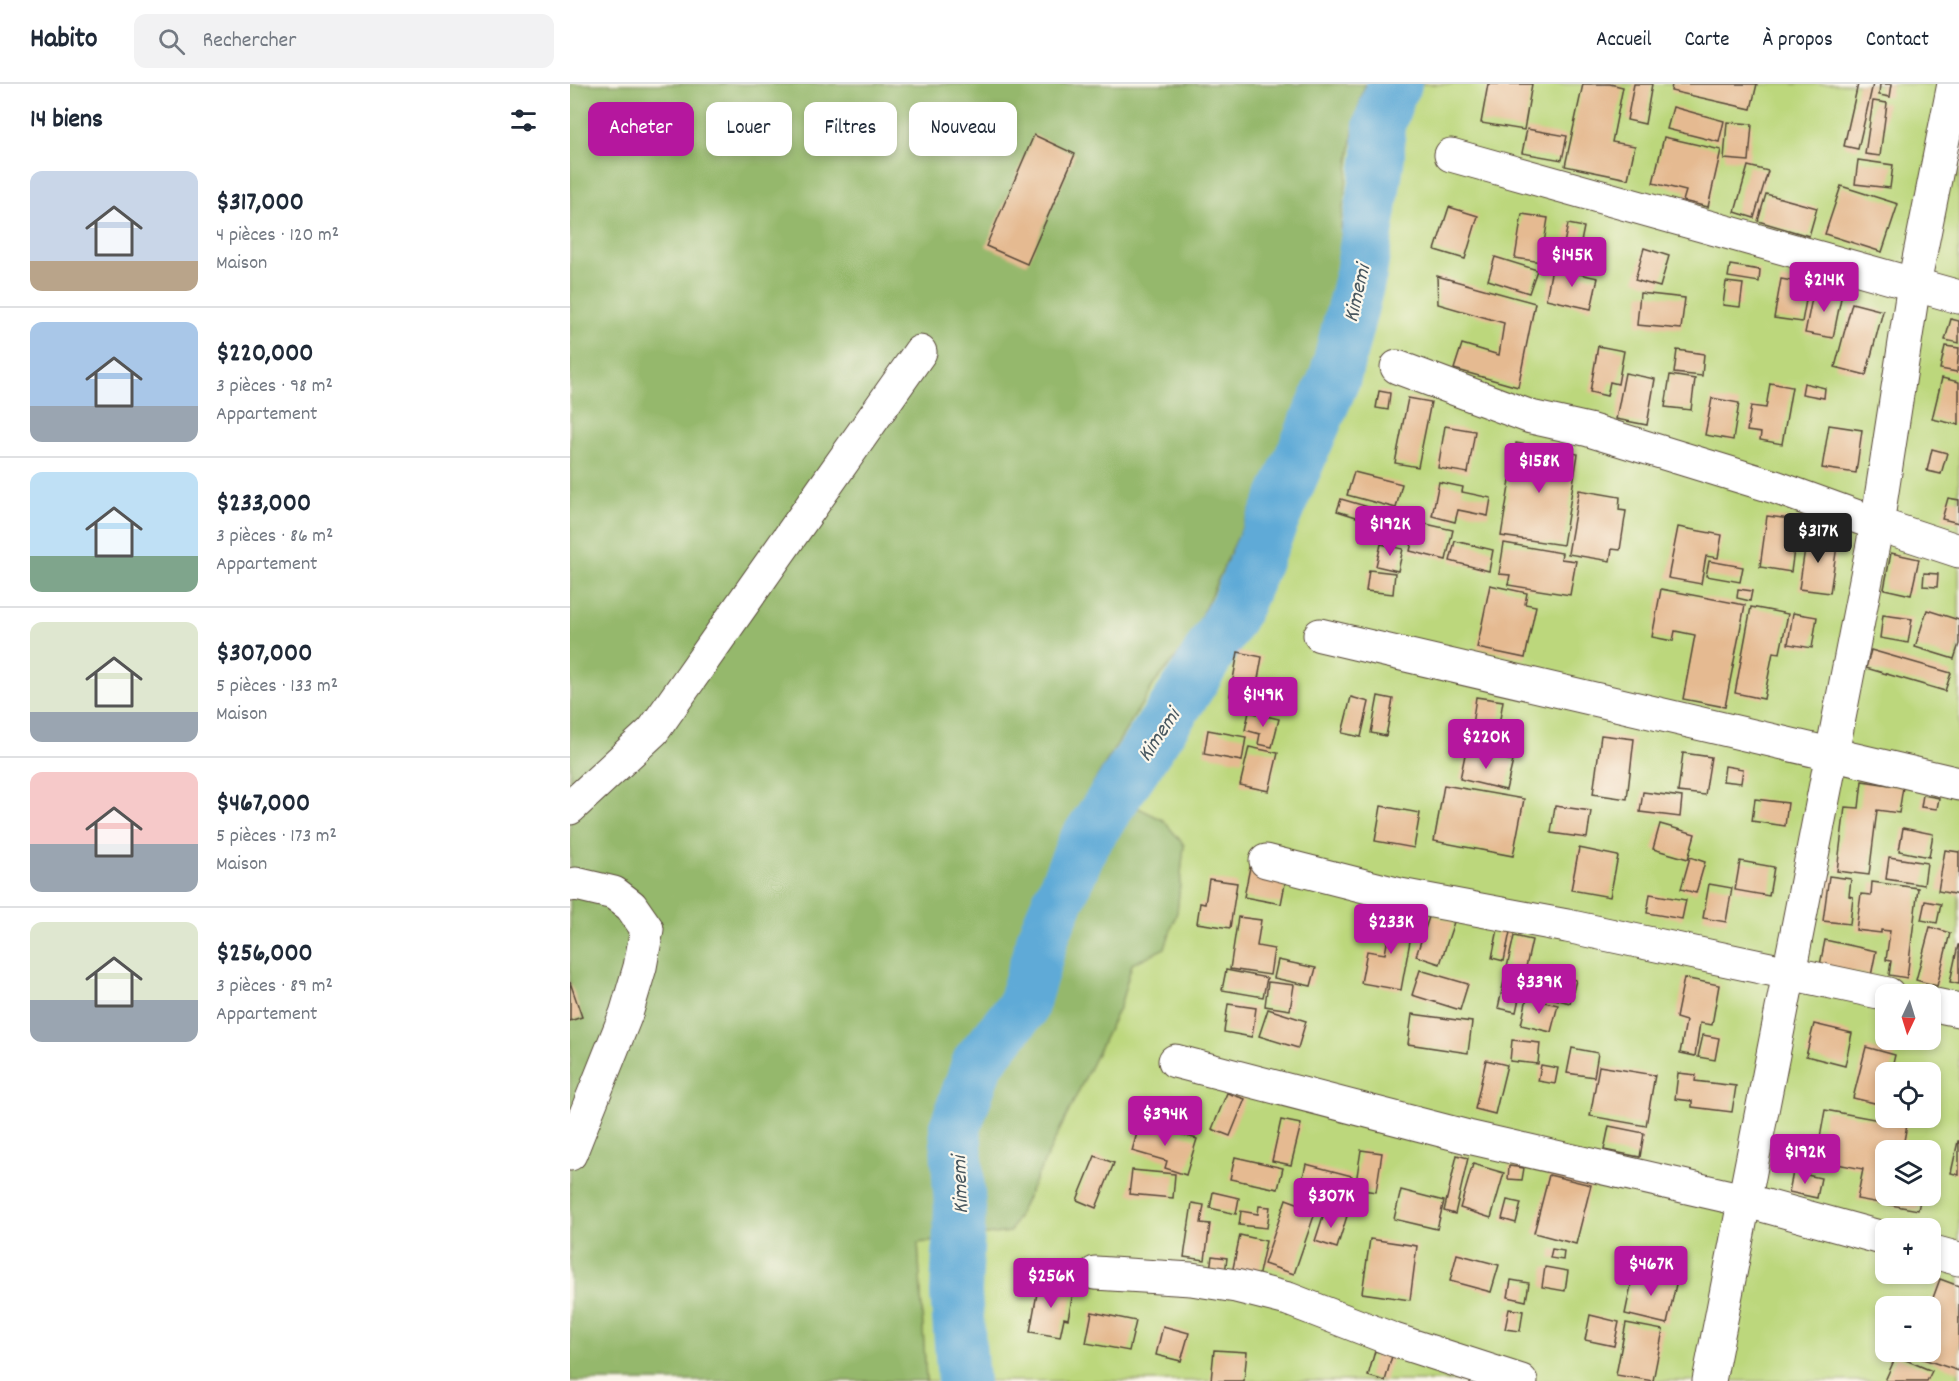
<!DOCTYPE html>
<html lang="fr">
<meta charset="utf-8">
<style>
:root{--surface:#fff;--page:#f2f2f3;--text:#1f2937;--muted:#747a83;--line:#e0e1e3;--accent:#b5179e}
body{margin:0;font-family:Dekko,sans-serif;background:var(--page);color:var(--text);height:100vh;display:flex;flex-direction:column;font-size:22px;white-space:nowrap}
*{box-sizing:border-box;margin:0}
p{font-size:20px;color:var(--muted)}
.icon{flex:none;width:33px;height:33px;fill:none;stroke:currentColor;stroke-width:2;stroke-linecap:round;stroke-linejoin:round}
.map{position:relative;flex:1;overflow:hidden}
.panel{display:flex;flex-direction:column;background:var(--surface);width:570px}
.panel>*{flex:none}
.guide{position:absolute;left:18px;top:18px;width:570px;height:54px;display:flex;gap:12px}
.needle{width:39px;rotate:184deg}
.buttons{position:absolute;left:1305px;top:900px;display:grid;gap:12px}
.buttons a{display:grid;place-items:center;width:66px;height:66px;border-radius:12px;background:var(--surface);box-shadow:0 3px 9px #0003;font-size:30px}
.price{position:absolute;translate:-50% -51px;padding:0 14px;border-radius:6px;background:var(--accent);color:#fff;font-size:20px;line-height:39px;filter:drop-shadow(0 2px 3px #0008)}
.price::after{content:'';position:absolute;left:50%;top:36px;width:18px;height:14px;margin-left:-9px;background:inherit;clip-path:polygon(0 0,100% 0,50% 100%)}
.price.current{background:#222;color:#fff}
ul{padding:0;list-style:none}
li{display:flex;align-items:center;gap:18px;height:150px;padding:0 30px}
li+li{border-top:2px solid var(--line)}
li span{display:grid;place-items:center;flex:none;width:168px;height:120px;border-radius:12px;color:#555}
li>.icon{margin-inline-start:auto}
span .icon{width:72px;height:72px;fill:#fffc;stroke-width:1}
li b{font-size:26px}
h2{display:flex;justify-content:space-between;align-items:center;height:72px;padding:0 30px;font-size:26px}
.chip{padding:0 21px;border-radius:12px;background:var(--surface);box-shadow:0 3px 9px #0003;font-size:21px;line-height:54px}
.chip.current{background:var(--accent);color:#fff}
header{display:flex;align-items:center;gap:36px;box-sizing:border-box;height:84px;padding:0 30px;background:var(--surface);border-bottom:2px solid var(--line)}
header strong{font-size:28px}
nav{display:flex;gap:33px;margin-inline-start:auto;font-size:21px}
.search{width:420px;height:54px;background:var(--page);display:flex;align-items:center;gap:15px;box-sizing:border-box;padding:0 21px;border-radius:12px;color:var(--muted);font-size:22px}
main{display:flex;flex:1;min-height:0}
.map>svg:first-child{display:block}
</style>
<header>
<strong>Habito</strong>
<div class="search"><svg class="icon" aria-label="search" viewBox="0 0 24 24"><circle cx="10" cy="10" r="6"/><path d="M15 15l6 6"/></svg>Rechercher</div>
<nav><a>Accueil</a><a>Carte</a><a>À propos</a><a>Contact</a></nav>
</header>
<main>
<section class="panel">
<h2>14 biens<svg class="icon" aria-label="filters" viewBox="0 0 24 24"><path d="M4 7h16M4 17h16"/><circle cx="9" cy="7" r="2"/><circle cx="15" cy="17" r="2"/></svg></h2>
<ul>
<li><span style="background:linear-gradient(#c9d6e8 75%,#b9a48a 0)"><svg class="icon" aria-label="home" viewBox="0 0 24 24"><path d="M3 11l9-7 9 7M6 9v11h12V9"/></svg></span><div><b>$317,000</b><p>4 pièces · 120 m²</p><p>Maison</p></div></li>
<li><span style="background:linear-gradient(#a9c7e8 70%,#9aa5b1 0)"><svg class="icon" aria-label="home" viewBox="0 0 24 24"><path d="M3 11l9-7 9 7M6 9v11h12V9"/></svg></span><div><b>$220,000</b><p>3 pièces · 98 m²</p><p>Appartement</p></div></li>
<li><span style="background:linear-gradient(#bfe0f5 70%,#7fa58c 0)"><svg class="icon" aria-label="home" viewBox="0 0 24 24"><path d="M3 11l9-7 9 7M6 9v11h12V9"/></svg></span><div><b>$233,000</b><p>3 pièces · 86 m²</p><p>Appartement</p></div></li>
<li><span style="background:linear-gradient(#dfe7d0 75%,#9aa5b1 0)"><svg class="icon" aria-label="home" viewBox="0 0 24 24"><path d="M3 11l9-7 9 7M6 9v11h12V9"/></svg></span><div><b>$307,000</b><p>5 pièces · 133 m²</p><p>Maison</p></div></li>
<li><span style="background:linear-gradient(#f6c9c9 60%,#9aa5b1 0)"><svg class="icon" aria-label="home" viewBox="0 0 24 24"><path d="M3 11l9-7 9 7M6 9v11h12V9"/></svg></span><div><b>$467,000</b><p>5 pièces · 173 m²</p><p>Maison</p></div></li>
<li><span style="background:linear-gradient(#dfe7d0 65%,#9aa5b1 0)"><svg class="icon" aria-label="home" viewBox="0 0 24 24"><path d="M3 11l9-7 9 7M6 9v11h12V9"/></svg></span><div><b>$256,000</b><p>3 pièces · 89 m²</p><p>Appartement</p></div></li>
</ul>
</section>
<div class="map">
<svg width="1389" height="1297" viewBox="0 0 1389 1297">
<rect width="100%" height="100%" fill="#fbf7ec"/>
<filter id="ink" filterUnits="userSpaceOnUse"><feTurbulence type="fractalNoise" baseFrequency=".0167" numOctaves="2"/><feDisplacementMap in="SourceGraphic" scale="12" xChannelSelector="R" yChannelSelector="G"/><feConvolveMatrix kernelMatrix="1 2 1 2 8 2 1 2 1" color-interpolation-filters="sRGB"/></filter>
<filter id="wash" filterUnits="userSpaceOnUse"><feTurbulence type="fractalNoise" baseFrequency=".008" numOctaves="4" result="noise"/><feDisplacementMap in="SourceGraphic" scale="24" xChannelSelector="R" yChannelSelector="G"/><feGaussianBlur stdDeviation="1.35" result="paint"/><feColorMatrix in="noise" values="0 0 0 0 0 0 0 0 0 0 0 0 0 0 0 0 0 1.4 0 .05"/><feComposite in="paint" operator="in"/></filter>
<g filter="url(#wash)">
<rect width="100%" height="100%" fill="#f0e2c4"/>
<!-- green -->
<path fill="#bcd77c" stroke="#7c804d" stroke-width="1.5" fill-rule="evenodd" d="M795 0H1389V1297H356L348 1158 440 1148 550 922 562 880 607 828 614 761 593 736 521 701 584 600 620 556 739 299 756 249 772 179 771 138 784 40ZM1316 910H1360V956H1316ZM1316 988H1360V1034H1316ZM1316 1066H1360V1112H1316ZM1316 1144H1360V1190H1316ZM1316 1222H1360V1268H1316Z"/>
<!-- forest -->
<polygon fill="#95b86c" stroke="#687145" stroke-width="1.5" points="0,0 795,0 784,40 771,138 772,179 756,249 739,299 620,556 584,600 522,701 593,736 614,761 607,828 595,864 562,880 550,922 440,1148 348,1159 356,1297 0,1297"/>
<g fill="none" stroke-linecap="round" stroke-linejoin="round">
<!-- river -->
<polyline stroke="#5faad7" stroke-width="52" points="393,1297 386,1209 390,1124 385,1044 408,978 452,924 474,850 513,760 625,593 665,525 765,293 791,190 809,72 809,42 821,7 826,0"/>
</g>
<g id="blocks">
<!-- building -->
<g fill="#e5ba91">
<polygon points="918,0 962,0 954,46 911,39"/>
<polygon points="1013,0 1040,0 1053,3 1042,58 1065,62 1058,95 995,82"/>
<polygon points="1064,0 1082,0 1075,40 1057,36"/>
<polygon points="1102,0 1187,0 1181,25 1101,7"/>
<polygon points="1288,0 1303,0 1288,65 1274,62"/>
<polygon points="1310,0 1322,0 1320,13 1309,11"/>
<polygon points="1303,17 1317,19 1310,72 1295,70"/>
<polygon points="1103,23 1154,37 1149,58 1097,45"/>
<polygon points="1157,38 1182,40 1179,77 1154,75"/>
<polygon points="957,45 997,52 992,76 952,69"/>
<polygon points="464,51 505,70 457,180 416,162"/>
<polygon points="1094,53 1151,66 1138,123 1113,117 1116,107 1083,99"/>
<polygon points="1288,76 1323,81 1320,104 1285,100"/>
<polygon points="1178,82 1198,87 1184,134 1165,128"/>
<polygon points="1271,102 1328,120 1312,168 1255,150"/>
<polygon points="1196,110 1247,124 1239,152 1188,137"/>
<polygon points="879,123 908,132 895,175 865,166"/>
<polygon points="952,130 978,134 971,178 945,174"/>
<polygon points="998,140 1014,143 1007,178 991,174"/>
<polygon points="1074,164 1099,172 1090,203 1065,196"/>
<polygon points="925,173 967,186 959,209 918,196"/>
<polygon points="1160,181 1190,186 1189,198 1158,193"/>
<polygon points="982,184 1028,194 1021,225 976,215"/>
<polygon points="867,192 965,219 948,303 884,285 892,260 929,271 934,239 868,220"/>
<polygon points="1211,195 1239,200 1232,238 1204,234"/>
<polygon points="1156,198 1173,200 1170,223 1153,221"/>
<polygon points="1244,204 1272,209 1263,254 1235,249"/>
<polygon points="1070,209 1115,214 1111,245 1067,241"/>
<polygon points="1282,219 1313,227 1296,291 1265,283"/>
<polygon points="1381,235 1389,237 1389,259 1375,256"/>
<polygon points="1028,262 1054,267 1048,300 1040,298 1037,312 1020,308"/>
<polygon points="1375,262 1389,264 1387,288 1370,285"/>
<polygon points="1107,266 1134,270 1132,292 1104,289"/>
<polygon points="1055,289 1085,295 1077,341 1046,335"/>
<polygon points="1100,291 1125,295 1121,326 1095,323"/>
<polygon points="1372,294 1389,298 1389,341 1362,335"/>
<polygon points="1200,299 1222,303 1212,360 1190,356 1191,349 1177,347 1181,322 1196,324"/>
<polygon points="1234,299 1255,304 1254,314 1232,310"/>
<polygon points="809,307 820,309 818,326 806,324"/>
<polygon points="838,314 861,318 848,383 825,379"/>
<polygon points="1142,314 1169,319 1163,356 1135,351"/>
<polygon points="1259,341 1292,346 1286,389 1252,384"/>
<polygon points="875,342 905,347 898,389 868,384"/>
<polygon points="946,359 1008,370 993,461 931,452"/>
<polygon points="1362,365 1377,369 1371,390 1357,387"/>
<polygon points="784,388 832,400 826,424 777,411"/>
<polygon points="869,398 893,403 892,408 921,414 918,432 888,426 885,438 862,432"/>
<polygon points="1009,406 1050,413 1049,426 1056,427 1050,466 1042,465 1040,477 998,470"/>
<polygon points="1378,414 1389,416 1389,439 1372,435"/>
<polygon points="771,415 802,424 799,437 767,427"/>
<polygon points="808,429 828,432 824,458 805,455"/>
<polygon points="1197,432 1228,436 1221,488 1190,483"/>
<polygon points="847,438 883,446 876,476 840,467"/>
<polygon points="1108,443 1152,451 1148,474 1136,472 1131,500 1098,494"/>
<polygon points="1237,451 1268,455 1260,509 1229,505"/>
<polygon points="885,457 923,466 919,487 880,477"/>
<polygon points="934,459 992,469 991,475 1006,477 1000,511 938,501 940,491 929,490"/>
<polygon points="811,460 833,465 828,487 806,482"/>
<polygon points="1321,469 1349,475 1341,511 1314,505"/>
<polygon points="1139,477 1173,483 1170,498 1136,492"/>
<polygon points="799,486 825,489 823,510 796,507"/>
<polygon points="1354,489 1368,490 1367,503 1353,502"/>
<polygon points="920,501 957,509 955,520 966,522 955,574 907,564"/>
<polygon points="1091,505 1175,521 1155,623 1113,615 1125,551 1105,547 1103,557 1082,553"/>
<polygon points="1168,505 1182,507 1180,517 1167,514"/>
<polygon points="1181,523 1218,530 1210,569 1203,568 1194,615 1165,609"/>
<polygon points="1357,526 1389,536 1389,560 1384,575 1345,563"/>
<polygon points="1223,529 1247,533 1242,564 1218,560"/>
<polygon points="1313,531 1342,535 1338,559 1310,554"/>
<polygon points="1301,566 1381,589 1375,607 1296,584"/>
<polygon points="668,568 692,573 684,617 660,612"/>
<polygon points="808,612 823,615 816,652 801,649"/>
<polygon points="781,613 799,618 791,653 772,649"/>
<polygon points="906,613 933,617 926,659 900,655"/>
<polygon points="679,628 709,635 702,663 688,660 690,650 675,646"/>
<polygon points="638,646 676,653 672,677 634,670"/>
<polygon points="1031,651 1064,655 1057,715 1023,710"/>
<polygon points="679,663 708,669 699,707 670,701"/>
<polygon points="896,666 943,677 936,706 890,695"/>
<polygon points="1113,669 1141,673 1135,711 1108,708"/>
<polygon points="1155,682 1173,685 1171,699 1153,697"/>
<polygon points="1292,697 1333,703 1329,729 1307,726 1299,791 1267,787 1275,723 1289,724"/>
<polygon points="874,701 954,715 943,772 864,757"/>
<polygon points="1073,708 1112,713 1110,733 1070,728"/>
<polygon points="1353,711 1369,714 1367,725 1351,723"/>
<polygon points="1185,715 1218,719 1215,742 1182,737"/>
<polygon points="811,722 850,729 844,764 805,757"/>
<polygon points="985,722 1021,727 1017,754 981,749"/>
<polygon points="1090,740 1125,750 1118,775 1083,765"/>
<polygon points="1333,744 1363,750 1359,773 1329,767"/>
<polygon points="1009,764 1048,772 1040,813 1001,806"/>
<polygon points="1375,766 1389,768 1389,811 1368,807"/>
<polygon points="1120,773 1135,778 1126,809 1111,805"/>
<polygon points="1319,773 1357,779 1354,801 1316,795"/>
<polygon points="1170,777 1204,783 1199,812 1165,806"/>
<polygon points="680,783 717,790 711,820 674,813"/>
<polygon points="1259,792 1281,795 1279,812 1283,813 1280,840 1253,837"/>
<polygon points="639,795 667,799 660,844 627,839 630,819 635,820"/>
<polygon points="1302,798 1348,804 1337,894 1319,891 1321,877 1316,876 1320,847 1311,846 1311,849 1286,846 1291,810 1301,811"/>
<polygon points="1139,800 1162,804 1156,838 1133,834"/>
<polygon points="1080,810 1116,816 1112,835 1077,829"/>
<polygon points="1355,817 1371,820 1367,839 1351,836"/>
<polygon points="823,826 845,830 831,906 791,899 797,867 815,870"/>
<polygon points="860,830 884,838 870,880 846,872"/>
<polygon points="668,833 691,836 687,862 704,865 700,891 660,885"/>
<polygon points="1360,843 1380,849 1367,902 1346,896"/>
<polygon points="928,845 940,848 934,877 922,874"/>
<polygon points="944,852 962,856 946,928 928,924"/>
<polygon points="1255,856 1306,867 1301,892 1250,881"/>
<polygon points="1388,861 1389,861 1389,900 1380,898"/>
<polygon points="708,876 746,884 741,902 704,894"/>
<polygon points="656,886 697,894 693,913 652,906"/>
<polygon points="850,886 898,900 890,926 842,911"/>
<polygon points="983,891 1006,896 1000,919 977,913"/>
<polygon points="1114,894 1149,901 1142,941 1130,939 1125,972 1110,969 1116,937 1106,934"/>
<polygon points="0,898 12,933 0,937"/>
<polygon points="698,898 724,901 720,926 695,922"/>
<polygon points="957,914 988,921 981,948 951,941"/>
<polygon points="658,920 686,924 682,953 654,948"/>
<polygon points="698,925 736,937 728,964 689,952"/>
<polygon points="842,930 902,938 898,969 838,960"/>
<polygon points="1244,940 1282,949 1275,982 1236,972"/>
<polygon points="1314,940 1316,956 1335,956 1333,964 1310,959"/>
<polygon points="1133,951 1149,954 1145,976 1128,973"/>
<polygon points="942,956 970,959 968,980 940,977"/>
<polygon points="1296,963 1325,971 1321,988 1316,988 1316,1010 1313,1021 1283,1014"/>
<polygon points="1002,964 1028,969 1024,993 997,989"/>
<polygon points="916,976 937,981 925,1030 905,1025"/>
<polygon points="971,981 988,984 985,1000 968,997"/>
<polygon points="1029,982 1085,991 1076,1042 1020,1032"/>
<polygon points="1108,989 1126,991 1125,997 1166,1002 1162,1028 1122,1023 1122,1017 1105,1015"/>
<polygon points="657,1009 675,1015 660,1052 642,1045"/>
<polygon points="1255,1026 1337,1041 1333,1062 1341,1063 1340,1066 1316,1066 1316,1112 1351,1112 1348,1126 1287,1115 1293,1085 1246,1076"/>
<polygon points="711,1036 731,1040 721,1081 702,1077"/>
<polygon points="570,1038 627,1055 616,1091 595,1084 597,1077 562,1067"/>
<polygon points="1039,1042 1074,1049 1070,1073 1034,1066"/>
<polygon points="1388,1057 1389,1057 1389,1091 1381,1089"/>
<polygon points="791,1066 812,1069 806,1108 785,1105"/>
<polygon points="887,1071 898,1074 885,1130 874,1127"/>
<polygon points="525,1072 544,1079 526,1124 507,1116"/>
<polygon points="665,1073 713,1084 708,1105 660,1095"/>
<polygon points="736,1080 782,1092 775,1121 729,1110"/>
<polygon points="903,1080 934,1089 921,1134 890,1124"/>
<polygon points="939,1082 954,1084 952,1096 938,1095"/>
<polygon points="562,1086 605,1090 603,1114 559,1110"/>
<polygon points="1223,1088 1251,1094 1247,1114 1219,1108"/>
<polygon points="979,1091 1021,1101 1006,1160 964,1149"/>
<polygon points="831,1106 874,1117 867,1145 824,1135"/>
<polygon points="643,1108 669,1114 666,1130 640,1124"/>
<polygon points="716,1115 746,1126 724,1190 694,1180"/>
<polygon points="937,1116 951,1119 946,1139 932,1135"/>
<polygon points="622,1119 634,1121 631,1139 640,1140 635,1176 614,1173"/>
<polygon points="689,1122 700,1123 697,1144 669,1141 671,1127 688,1130"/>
<polygon points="755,1126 777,1132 767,1164 745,1157"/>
<polygon points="670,1151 696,1157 688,1194 662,1189"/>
<polygon points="800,1155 847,1162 840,1216 792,1209"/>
<polygon points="982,1165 994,1167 993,1176 980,1174"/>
<polygon points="887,1170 929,1181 921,1208 880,1197"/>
<polygon points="642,1172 657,1174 655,1189 640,1186"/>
<polygon points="975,1183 998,1187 995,1207 972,1203"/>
<polygon points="1064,1187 1107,1196 1097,1240 1055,1230"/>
<polygon points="1370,1195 1389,1202 1389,1287 1344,1272 1345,1268 1360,1268 1360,1222"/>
<polygon points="941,1196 959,1199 956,1217 938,1213"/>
<polygon points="469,1198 504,1204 498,1235 494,1234 490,1253 460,1248"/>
<polygon points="939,1225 953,1227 950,1247 935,1245"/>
<polygon points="522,1228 566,1237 559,1267 516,1259"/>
<polygon points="1020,1231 1049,1238 1044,1262 1015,1256"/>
<polygon points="1056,1239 1093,1246 1083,1297 1046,1291"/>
<polygon points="593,1242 619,1249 611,1277 586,1271"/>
<polygon points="644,1266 677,1268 674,1297 641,1297"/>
<polygon points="805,1267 822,1272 815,1297 798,1292"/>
<polygon points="1326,1272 1362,1287 1357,1297 1315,1297"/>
</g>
</g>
</g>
<g filter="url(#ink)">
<use href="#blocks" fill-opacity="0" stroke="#564637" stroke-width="1.5"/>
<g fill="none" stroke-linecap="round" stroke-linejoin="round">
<defs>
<g id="minor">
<polyline points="881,71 1389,213"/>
<polyline points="827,283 961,333 1019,346 1205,403 1307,440 1389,467"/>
<polyline points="750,551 1389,700"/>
<polyline points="0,724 83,647 350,268"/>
<polyline points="696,777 830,811 997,842 1318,910"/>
<polyline points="0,801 6,800 44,809 61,822 77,845 70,883 56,930 0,1070"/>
<polyline points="1360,920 1389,926"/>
<polyline points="605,977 898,1053 1174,1116 1316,1155"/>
<polyline points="1360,1167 1389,1175"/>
<polyline points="525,1189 621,1195 666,1202 718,1215 824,1256 951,1297"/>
<polyline points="1139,1297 1307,440 1344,200 1384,0"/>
</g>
</defs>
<!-- minor casing -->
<use href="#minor" stroke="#564637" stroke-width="35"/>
<!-- minor -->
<use href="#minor" stroke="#fff" stroke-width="33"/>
</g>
</g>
<g text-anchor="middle" stroke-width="4.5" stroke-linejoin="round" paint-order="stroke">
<!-- water labels -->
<g font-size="22" font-style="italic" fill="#48575f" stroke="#fbf7ec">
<text transform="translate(785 209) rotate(-77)" y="8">Kimemi</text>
<text transform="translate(587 650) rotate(-56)" y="8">Kimemi</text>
<text transform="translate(388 1101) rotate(-92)" y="8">Kimemi</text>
</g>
</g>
</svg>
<div class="buttons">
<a><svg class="needle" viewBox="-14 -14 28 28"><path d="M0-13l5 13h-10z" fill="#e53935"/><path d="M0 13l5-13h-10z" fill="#747a83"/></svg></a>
<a><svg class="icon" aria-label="locate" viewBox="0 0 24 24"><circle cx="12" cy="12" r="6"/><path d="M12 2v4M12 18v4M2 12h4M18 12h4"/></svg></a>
<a><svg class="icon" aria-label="layers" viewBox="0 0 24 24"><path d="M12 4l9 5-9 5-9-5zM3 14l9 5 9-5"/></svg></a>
<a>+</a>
<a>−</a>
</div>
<b class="price" style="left:1002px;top:204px">$145K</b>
<b class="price" style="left:1254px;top:229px">$214K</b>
<b class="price" style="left:969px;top:410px">$158K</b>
<b class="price" style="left:820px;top:473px">$192K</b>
<b class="price current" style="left:1248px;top:480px">$317K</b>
<b class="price" style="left:693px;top:644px">$149K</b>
<b class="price" style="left:916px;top:686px">$220K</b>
<b class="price" style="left:821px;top:871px">$233K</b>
<b class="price" style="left:969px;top:931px">$339K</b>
<b class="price" style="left:595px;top:1063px">$394K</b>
<b class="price" style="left:1235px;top:1101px">$192K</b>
<b class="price" style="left:761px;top:1145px">$307K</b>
<b class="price" style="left:1081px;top:1213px">$467K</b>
<b class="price" style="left:481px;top:1225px">$256K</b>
<div class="guide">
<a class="chip current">Acheter</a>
<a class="chip">Louer</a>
<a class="chip">Filtres</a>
<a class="chip">Nouveau</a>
</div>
</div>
</main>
